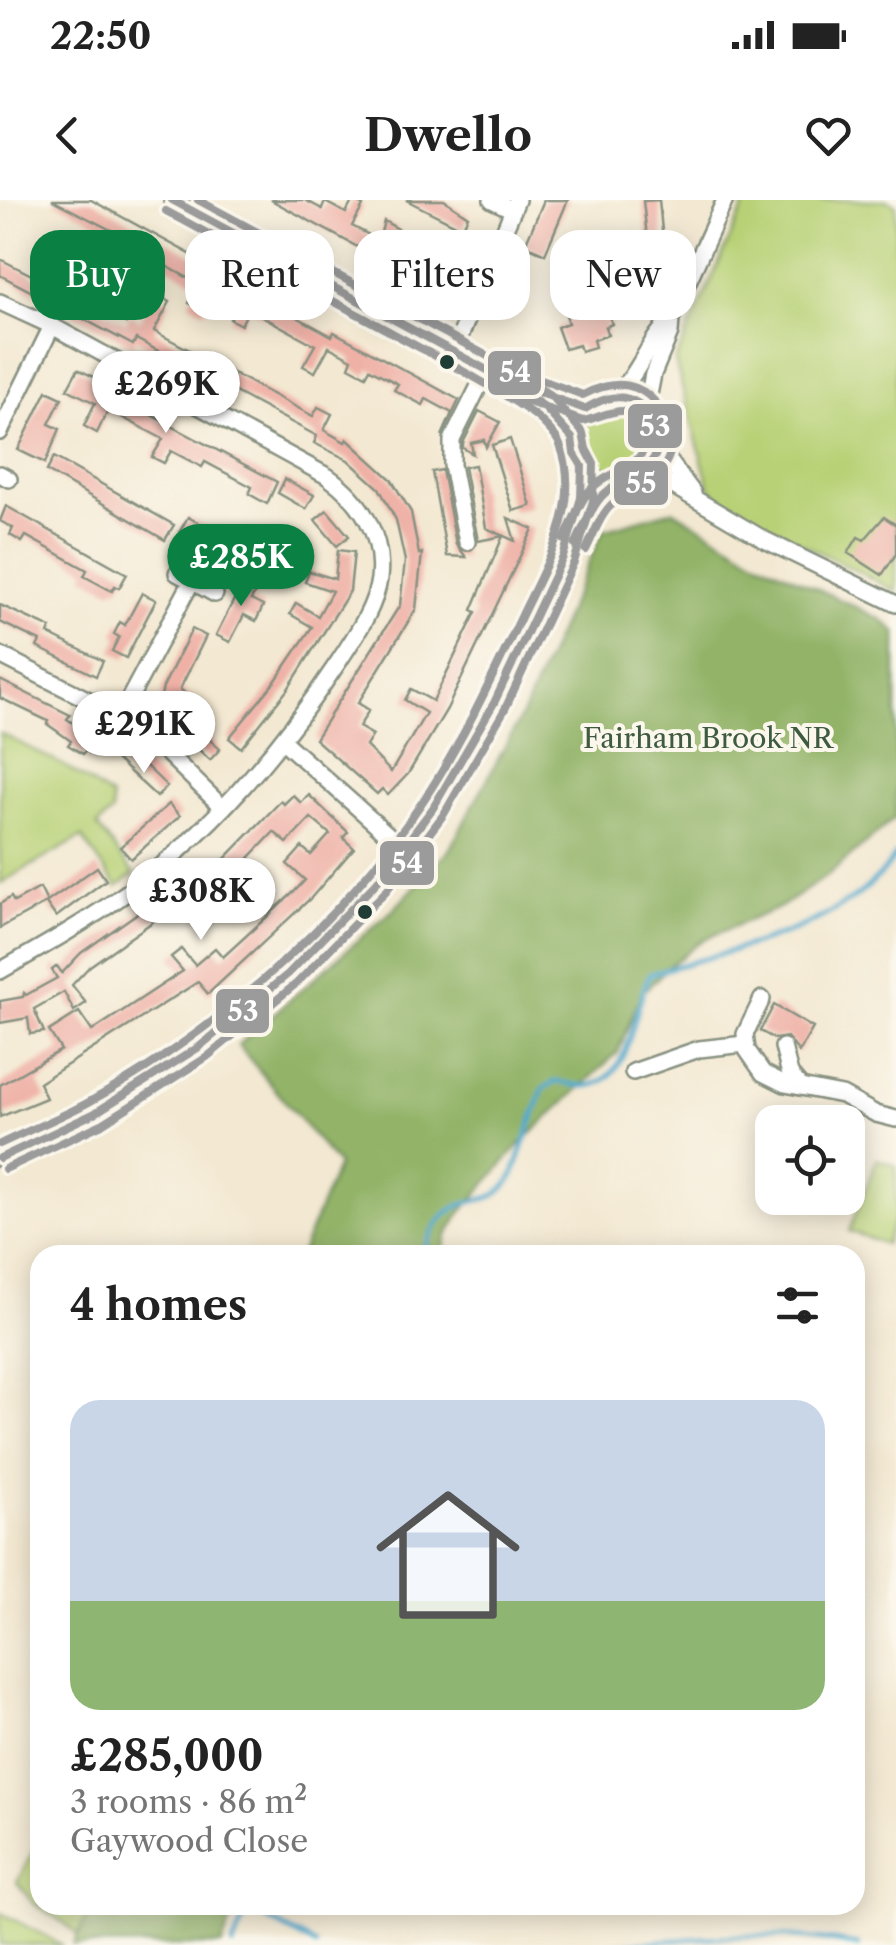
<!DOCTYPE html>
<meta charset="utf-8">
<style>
:root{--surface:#fff;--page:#f2f2f2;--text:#222;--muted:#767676;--line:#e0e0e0;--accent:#0b8043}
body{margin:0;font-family:"Libre Caslon Text",serif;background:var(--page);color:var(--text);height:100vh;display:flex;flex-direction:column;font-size:38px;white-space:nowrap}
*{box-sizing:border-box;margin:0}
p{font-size:32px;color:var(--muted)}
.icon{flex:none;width:55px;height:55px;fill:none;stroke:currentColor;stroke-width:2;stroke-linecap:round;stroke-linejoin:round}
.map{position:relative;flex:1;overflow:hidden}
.side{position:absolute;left:30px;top:1045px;width:835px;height:670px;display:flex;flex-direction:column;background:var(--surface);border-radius:30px;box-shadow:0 5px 25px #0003}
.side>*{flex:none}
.guide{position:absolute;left:30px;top:30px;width:838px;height:90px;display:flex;gap:20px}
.fabs{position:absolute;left:755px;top:905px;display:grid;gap:20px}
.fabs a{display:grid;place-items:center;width:110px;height:110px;border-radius:20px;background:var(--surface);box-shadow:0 5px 25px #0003;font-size:50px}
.price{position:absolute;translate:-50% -85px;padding:0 22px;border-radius:35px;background:#fff;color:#222;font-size:32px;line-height:65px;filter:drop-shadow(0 2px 5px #0008)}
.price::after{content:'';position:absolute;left:50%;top:60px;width:30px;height:22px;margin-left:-15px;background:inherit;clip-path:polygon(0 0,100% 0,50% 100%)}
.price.active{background:var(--accent);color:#fff}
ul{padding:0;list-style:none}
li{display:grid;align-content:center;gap:20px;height:530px;padding:0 40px}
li+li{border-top:2px solid var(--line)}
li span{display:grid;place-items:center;height:310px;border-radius:30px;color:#555}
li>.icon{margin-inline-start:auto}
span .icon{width:180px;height:180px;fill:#fffc;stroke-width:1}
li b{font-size:42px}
h2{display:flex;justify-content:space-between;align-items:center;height:120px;padding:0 40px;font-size:42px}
.pill{padding:0 35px;border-radius:30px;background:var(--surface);box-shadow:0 5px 25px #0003;font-size:35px;line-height:90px}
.pill.active{background:var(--accent);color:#fff}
.status{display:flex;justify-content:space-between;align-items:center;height:70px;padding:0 50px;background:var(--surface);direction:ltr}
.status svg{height:28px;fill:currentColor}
header{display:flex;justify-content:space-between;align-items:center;height:130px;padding:0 40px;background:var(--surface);font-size:45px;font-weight:700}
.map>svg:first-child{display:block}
</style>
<div class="status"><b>22:50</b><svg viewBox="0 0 49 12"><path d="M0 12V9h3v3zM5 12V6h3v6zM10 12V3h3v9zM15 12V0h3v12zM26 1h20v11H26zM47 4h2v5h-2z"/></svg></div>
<header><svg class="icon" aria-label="back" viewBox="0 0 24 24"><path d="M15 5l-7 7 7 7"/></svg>Dwello<svg class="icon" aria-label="heart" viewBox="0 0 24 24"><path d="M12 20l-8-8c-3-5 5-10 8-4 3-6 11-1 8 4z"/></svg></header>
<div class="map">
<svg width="896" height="1745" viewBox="0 0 896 1745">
<rect width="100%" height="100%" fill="#fbf7ec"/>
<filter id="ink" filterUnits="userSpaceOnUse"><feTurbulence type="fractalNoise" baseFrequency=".01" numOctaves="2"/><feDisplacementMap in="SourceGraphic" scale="20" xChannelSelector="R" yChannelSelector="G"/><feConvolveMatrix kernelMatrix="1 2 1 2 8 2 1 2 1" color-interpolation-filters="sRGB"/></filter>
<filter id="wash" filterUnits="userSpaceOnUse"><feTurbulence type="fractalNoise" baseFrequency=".0048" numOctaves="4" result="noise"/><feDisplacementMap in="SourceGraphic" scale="40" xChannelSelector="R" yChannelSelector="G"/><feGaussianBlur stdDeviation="2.25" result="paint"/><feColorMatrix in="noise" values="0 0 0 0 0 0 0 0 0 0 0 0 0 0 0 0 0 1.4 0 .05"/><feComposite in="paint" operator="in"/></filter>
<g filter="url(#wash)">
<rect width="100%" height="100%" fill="#f3e8d1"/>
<!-- green -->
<g fill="#b8d176" stroke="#6c8755" stroke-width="2.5">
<polygon points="747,0 886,0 896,5 896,391 738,311 718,298 709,286 675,161"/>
<circle cx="615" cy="239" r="33"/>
<polygon points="0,533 65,566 111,597 112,612 97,626 134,674 117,687 82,637 0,683"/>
<polygon points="877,959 896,966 896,1015 885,1044 849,1031"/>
<polygon points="40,1638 40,1705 93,1705 78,1736 67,1725 33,1703 17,1682"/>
<polygon points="1,1713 63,1745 0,1745"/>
</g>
<!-- forest -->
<g fill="#92b367" stroke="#58784e" stroke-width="2.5">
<polygon points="673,310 757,360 881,419 896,432 896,617 831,673 781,707 704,739 668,767 641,794 618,852 520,944 460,1014 447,1036 442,1055 300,1055 338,965 238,845 393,710 449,650 524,511 603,330"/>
<polygon points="93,1705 237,1705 222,1745 73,1745"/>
</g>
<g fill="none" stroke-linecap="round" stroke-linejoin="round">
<!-- stream -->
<g stroke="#4fa9cd" stroke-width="5">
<path d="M423 1055C428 1039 437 1018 453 1009 479 994 494 1007 513 976L543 889 554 882C565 882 575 886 586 886 632 884 633 803 650 774 730 749 849 730 896 654"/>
<polyline points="264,1717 316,1745"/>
<polyline points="233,1745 249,1705"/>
<path d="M614 1745C702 1738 770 1728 858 1745"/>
</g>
</g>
<g id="blocks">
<!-- building -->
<g fill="#efb0a6">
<polygon points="52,0 91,0 210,65 208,69 308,123 332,136 334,132 459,200 442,236 452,213 426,199 423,205 394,190 398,184 370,169 366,176 349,167 352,159 329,147 315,172 303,166 315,145 249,109 241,125 230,119 235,111 210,98 204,111 189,103 199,84 157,61 160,55"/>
<polygon points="271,0 305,0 322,9 325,2 346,13 353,0 363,6 352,26 379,40 384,21 398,29 389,43 411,55 414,50 430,59 437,45 453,52 463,29 475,34 471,42 476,44 462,74 457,72 454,78 448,76 443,86 435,83 429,93 377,63 372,65 374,56"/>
<polygon points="406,0 444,0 468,16 462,28"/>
<polygon points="544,0 568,0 545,54 525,45"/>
<polygon points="659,0 663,41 647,76 632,70 647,37 643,1"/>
<polygon points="0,59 126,123 130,115 140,121 155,93 170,102 154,131 313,216 318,207 332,214 324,230 345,242 347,239 391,279 411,312 419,354 422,353 416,409 358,503 369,510 359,527 373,535 366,546 391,572 426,513 405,500 411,489 433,501 476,412 472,410 503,336 478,341 464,267 475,265 486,328 515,341 508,318 533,329 447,509 408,574 388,595 382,589 377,594 315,539 400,405 405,361 396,320 379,288 348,260 314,243 317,236 136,139 133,145 0,75"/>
<polygon points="596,100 598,109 606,107 612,124 605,127 608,135 593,140 595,147 581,151 579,145 565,149 557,127 568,123 565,110"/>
<polygon points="78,169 107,184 104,190 277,282 267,304 249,294 252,287 205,262 202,267 171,251 164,263 152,257 163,239 108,210 97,233 84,226 95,203 67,189"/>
<polygon points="47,191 62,198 49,224 60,229 45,263 18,250"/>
<polygon points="479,211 500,222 486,247 484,240 471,243 473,254 463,248 463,243"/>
<polygon points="510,239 531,306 513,311 492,245"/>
<polygon points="54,257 174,325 165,340 47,271"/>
<polygon points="442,270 456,344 466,357 447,356 432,272"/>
<polygon points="285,279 314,295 306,309 278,293"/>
<polygon points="6,306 127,374 119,388 115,386 112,391 84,376 87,370 26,336 22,342 10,335 13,328 0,321"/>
<polygon points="327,310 349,336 337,346 315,320"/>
<polygon points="188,317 253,353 247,364 232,359 180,331"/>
<polygon points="884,317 896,325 896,354 882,375 848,353 858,337 864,340"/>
<polygon points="338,350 354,352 350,391 288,489 241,548 229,538 274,483 312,427 290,414 296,403 318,416 332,391 305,382 309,371 335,379"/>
<polygon points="246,376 260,384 251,400 263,406 256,421 244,415 230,442 216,435"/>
<polygon points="142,393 156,400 126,458 112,451 119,437 114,434 120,422 125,425"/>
<polygon points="0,405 51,428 48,434 103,461 96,476 37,447 40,441 0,422"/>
<polygon points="192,429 206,436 180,489 195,502 192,505 208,519 199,530 220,549 210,560 161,515 173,502 161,496 163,487"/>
<polygon points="0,480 70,515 67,519 102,543 91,554 86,550 83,554 68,545 71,541 47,524 48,521 0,498"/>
<polygon points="120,554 139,567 143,563 167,586 157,597 116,559"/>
<polygon points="293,595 301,603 309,595 348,632 343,638 354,648 311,698 208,794 198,782 39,883 46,898 0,917 0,885 61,850 49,831 79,812 92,831 183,771 171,757 181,749 195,765 215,748 223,757 294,692 305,680 287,664 302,647 311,655 330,634 311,618 287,643 274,632 249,658 257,666 233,691 213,671 281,601 284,604"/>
<polygon points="169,604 180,616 131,659 120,647"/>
<polygon points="193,665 204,678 151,723 90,766 72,785 86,803 74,811 64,792 34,809 44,832 30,834 28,818 0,823 0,801 23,797 24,793 26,795 57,778 52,770 57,766 62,773 81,753 146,707"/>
<polygon points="97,667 106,680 56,717 46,703 0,728 0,704 11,697 14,702 40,688 47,702"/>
<polygon points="774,805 813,828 799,852 787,837 775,839 760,831"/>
</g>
</g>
</g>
<g filter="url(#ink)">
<use href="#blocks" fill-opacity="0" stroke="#899282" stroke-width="2.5"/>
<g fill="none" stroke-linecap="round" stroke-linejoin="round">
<defs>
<g id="minor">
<polyline points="172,0 510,183 542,205 572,238"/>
<polyline points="492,0 513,10"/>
<path d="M0 102 52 126 327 276C361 300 384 336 379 379 375 409 355 436 339 461 282 547 214 629 129 691 88 721 44 746 0 771"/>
<polyline points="454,151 517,0"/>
<polyline points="528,189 585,209"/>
<path d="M614 197C640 174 647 142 671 119"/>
<circle cx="615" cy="240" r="43"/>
<polyline points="646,210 653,174 670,133 671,119 725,0"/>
<polyline points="0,232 52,126"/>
<polyline points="658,246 693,293"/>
<polyline points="646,270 765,340 896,404"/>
<polyline points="0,274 9,279"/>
<polyline points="467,342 452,265 452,240 487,170"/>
<path d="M563 357C584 338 592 306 614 283"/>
<polyline points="177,373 215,394"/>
<polyline points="0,455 120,516 168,554 223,608"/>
<polyline points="120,516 192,381"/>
<polyline points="283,541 404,649"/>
<polyline points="762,799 745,834 747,850 763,873 785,884 842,895 876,914 896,919"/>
<polyline points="783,847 790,874 801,887"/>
<polyline points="633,872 699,849 745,844"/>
<path d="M0 958C156 890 302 786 405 648 454 582 490 511 525 437 548 388 584 321 582 266"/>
</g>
</defs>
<!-- minor casing -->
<use href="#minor" stroke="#899282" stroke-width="20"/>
<!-- minor -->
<use href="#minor" stroke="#fff" stroke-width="15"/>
<defs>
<g id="bus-1">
<path d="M521 186 585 209C598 201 613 194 629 199 641 203 651 213 655 226 670 273 624 271 601 297 589 311 583 329 575 345"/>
<polyline points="0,958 95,913 199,847 288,774 377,682 433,608 494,503 563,357 581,298 582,266 574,253 572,238 542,205 487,170 172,0"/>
</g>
<g id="bus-2">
<path d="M517 198 583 221C605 217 632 196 643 230 646 238 647 247 642 253 631 270 604 274 590 290 578 304 572 323 564 340"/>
<polyline points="5,969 102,924 207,857 297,783 386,691 444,614 505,509 574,362 593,301 594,264 586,249 583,233 550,195 493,159 198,0"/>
</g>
<g id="bus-3">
<path d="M525 174 583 195C600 186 618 181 636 188 650 194 662 207 667 222 684 276 642 275 613 303 600 315 594 334 586 350"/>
<path d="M0 944C29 930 60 918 89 902 216 832 342 722 423 601 462 543 492 478 522 415 547 363 583 302 560 245 556 234 539 218 530 212 484 180 434 156 385 129 312 90 239 50 166 11"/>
</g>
</defs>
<!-- bus-1 casing -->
<use href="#bus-1" stroke="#fbf7ec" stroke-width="15"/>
<!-- bus-2 casing -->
<use href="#bus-2" stroke="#fbf7ec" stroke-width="15"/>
<!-- bus-3 casing -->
<use href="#bus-3" stroke="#fbf7ec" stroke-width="15"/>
<!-- bus-1 -->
<use href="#bus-1" stroke="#9b9b9b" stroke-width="8"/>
<!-- bus-2 -->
<use href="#bus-2" stroke="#9b9b9b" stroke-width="8"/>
<!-- bus-3 -->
<use href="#bus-3" stroke="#9b9b9b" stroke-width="8"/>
</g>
</g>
<!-- markers -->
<g fill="#1f3d34" stroke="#fbf7ec" stroke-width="4">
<circle cx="447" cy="162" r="9"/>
<circle cx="365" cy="712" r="9"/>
</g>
<g text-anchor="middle" stroke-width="8" stroke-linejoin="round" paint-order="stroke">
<!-- park labels -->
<g font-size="28" fill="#3e5b41" stroke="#fbf7ec">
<text x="708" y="548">Fairham Brook NR</text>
</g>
</g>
<g stroke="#fbf7ec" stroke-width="4">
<rect x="486" y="149" width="57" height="48" rx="10" fill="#9b9b9b"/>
<rect x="626" y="202" width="58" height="48" rx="10" fill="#9b9b9b"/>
<rect x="612" y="259" width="58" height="48" rx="10" fill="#9b9b9b"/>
<rect x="378" y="639" width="58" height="48" rx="10" fill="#9b9b9b"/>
<rect x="214" y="787" width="57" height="48" rx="10" fill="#9b9b9b"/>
</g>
<g font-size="28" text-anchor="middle" font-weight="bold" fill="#fff">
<text x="515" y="182">54</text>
<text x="655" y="236">53</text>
<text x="641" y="293">55</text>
<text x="407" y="673">54</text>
<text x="243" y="821">53</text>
</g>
</svg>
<div class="fabs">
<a><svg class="icon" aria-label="locate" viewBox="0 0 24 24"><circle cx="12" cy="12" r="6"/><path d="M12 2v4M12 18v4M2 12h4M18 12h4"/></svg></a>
</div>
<b class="price" style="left:166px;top:236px">£269K</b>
<b class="price active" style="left:241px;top:409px">£285K</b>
<b class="price" style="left:144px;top:576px">£291K</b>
<b class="price" style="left:201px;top:743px">£308K</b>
<div class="guide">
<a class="pill active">Buy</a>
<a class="pill">Rent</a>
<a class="pill">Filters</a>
<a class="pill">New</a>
</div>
<section class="side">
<h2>4 homes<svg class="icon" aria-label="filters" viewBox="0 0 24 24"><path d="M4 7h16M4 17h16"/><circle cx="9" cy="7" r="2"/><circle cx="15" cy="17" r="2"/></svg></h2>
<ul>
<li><span style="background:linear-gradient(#c9d6e8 65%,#8fb573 0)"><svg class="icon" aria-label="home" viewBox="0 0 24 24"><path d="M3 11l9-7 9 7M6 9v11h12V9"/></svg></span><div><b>£285,000</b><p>3 rooms · 86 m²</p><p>Gaywood Close</p></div></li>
</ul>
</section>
</div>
